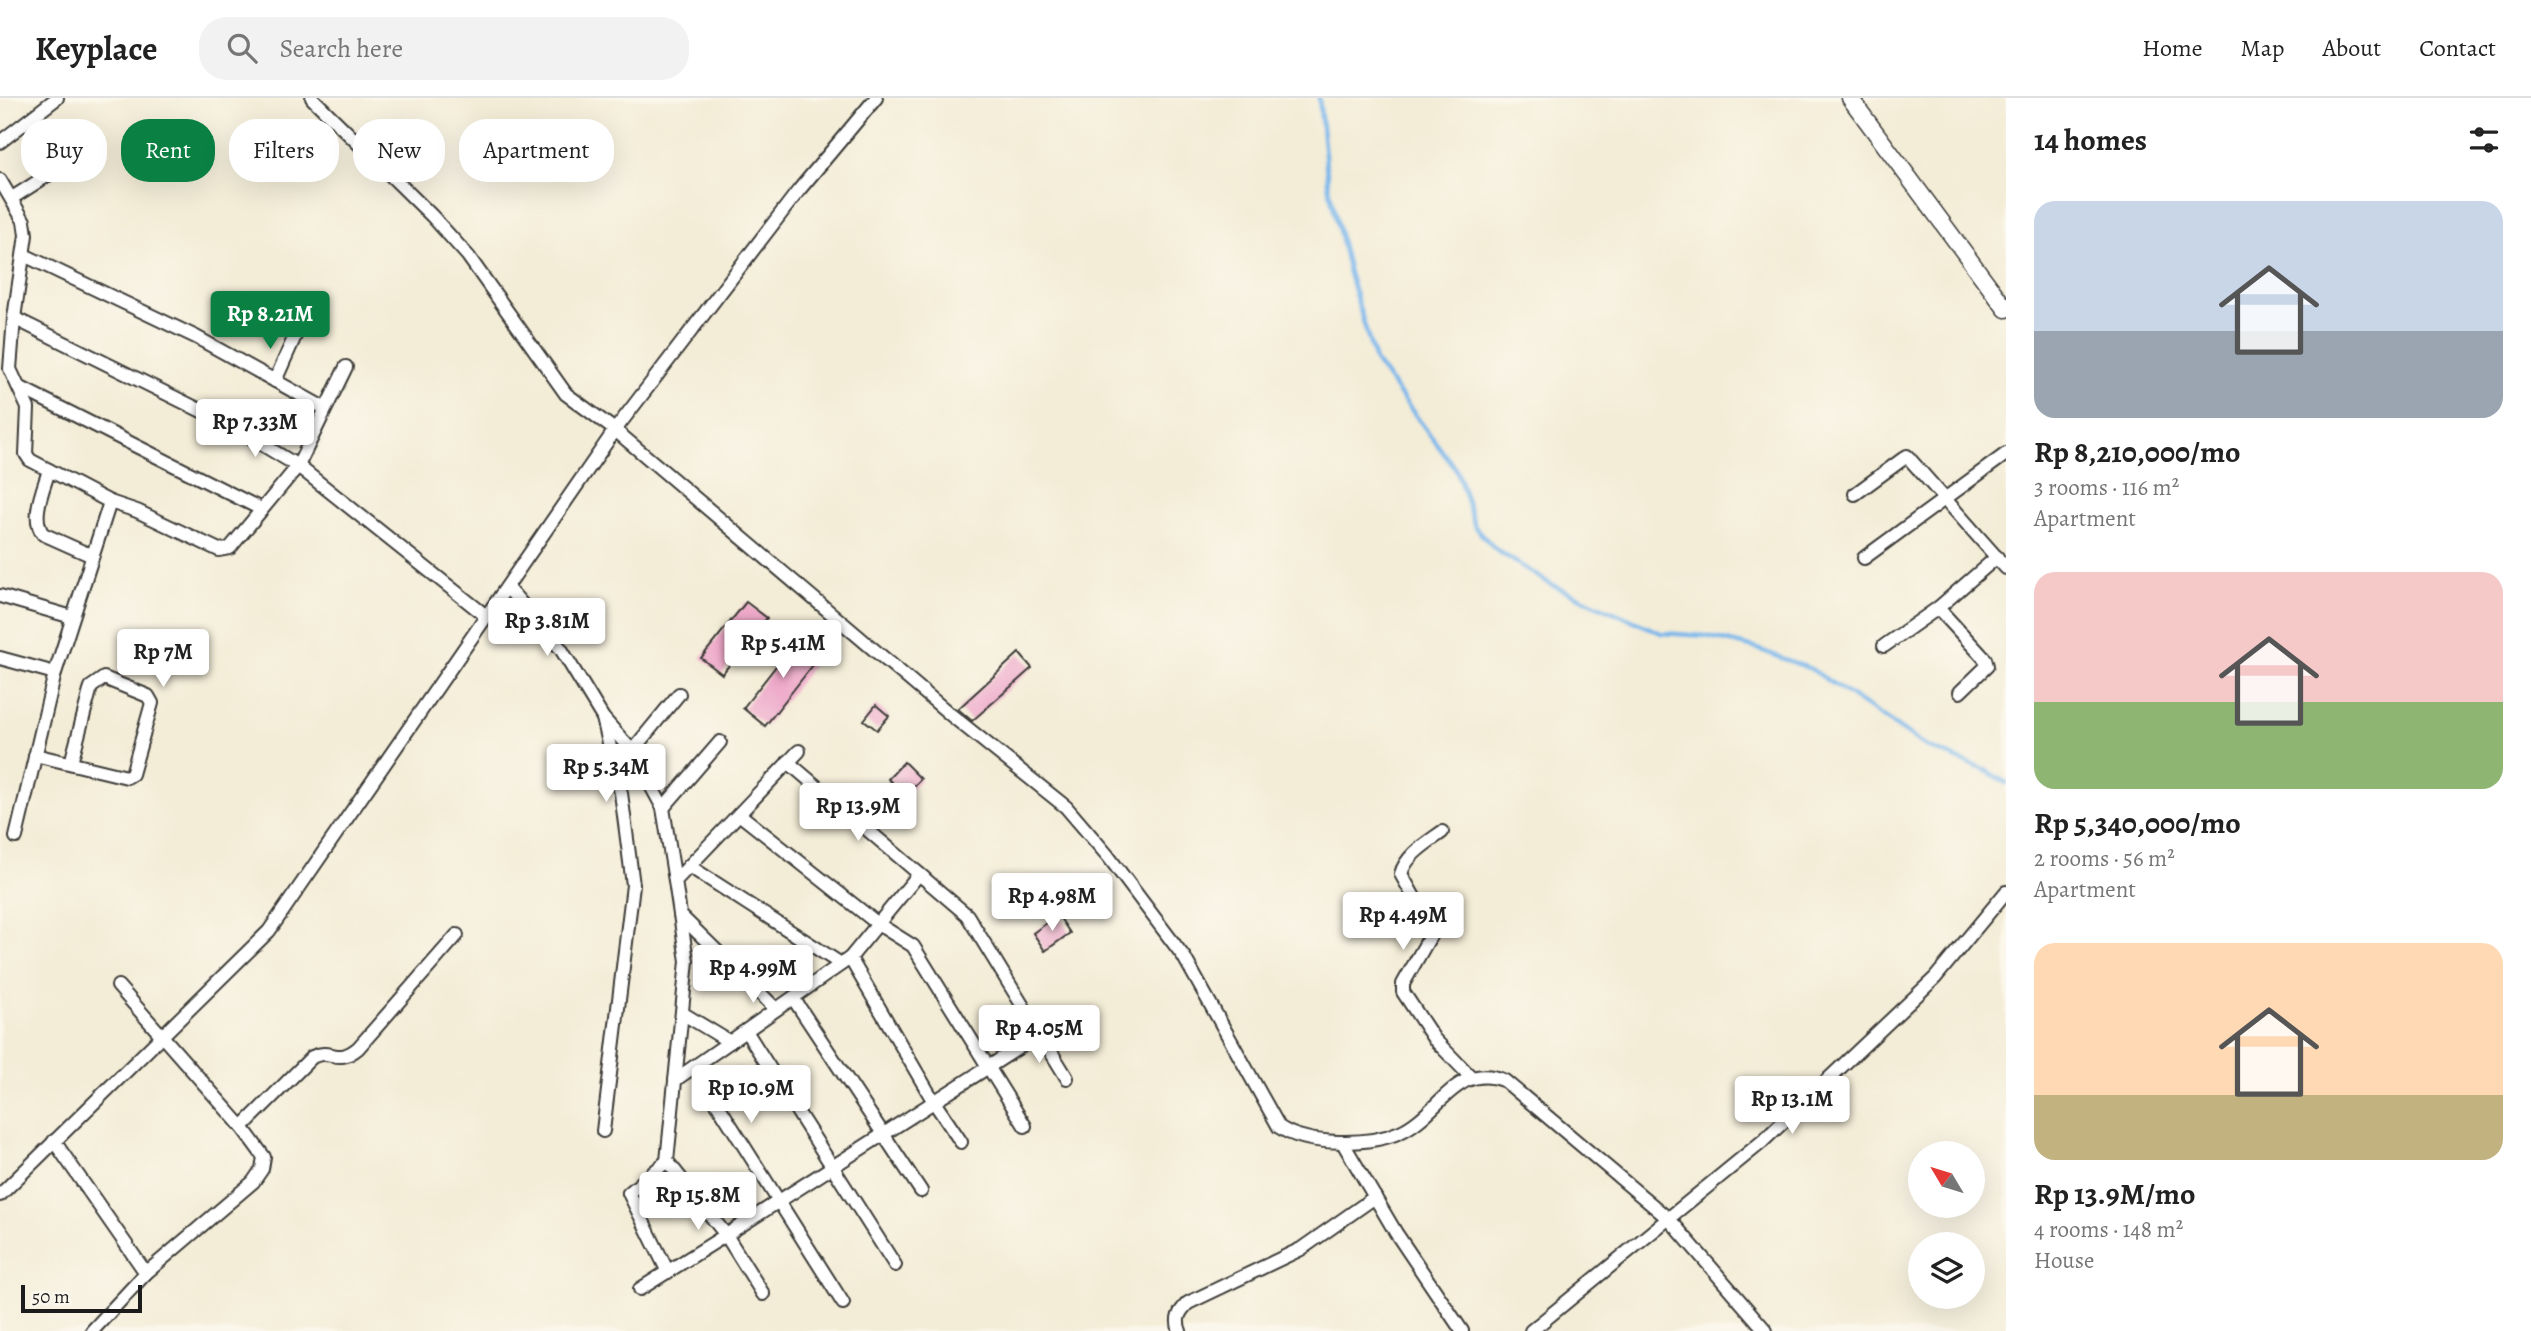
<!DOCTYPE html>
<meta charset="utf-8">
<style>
:root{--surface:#fff;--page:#f2f2f2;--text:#222;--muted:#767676;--line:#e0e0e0;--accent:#0b8043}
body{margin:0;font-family:Alegreya,serif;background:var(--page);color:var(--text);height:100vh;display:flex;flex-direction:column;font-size:26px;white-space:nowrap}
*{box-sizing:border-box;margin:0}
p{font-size:23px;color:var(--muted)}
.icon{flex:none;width:38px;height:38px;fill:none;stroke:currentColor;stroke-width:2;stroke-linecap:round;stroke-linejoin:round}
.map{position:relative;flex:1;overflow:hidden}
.panel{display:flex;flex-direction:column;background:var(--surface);width:525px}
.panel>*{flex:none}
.hud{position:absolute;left:21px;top:21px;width:665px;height:63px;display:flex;gap:14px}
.needle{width:46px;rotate:308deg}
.fabs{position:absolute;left:1908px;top:1043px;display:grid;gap:14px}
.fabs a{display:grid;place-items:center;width:77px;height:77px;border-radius:50%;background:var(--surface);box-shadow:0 7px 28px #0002;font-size:35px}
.scale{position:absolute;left:21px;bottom:18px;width:121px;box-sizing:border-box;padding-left:7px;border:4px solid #1c1c1c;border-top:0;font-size:19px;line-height:24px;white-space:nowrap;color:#1c1c1c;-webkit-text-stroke:5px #fbf7ec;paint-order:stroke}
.price{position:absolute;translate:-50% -60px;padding:0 16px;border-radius:7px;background:#fff;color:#222;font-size:23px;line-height:46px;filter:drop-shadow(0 2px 4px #0008)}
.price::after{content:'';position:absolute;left:50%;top:42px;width:21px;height:16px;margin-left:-10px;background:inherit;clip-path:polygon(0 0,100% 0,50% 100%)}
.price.active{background:var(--accent);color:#fff}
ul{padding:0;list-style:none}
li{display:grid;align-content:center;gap:14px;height:371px;padding:0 28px}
li span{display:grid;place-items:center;height:217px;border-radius:21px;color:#555}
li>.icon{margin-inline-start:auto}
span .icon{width:126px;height:126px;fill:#fffc;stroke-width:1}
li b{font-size:30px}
h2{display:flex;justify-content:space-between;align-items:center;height:84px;padding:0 28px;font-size:30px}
.chip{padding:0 24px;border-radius:28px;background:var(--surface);box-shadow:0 7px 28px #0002;font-size:24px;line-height:63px}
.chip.active{background:var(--accent);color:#fff}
header{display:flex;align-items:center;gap:42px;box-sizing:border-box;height:98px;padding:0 35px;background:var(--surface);border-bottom:2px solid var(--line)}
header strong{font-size:33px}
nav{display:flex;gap:38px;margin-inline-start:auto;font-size:24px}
.search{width:490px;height:63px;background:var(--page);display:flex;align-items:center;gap:18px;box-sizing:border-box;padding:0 24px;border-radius:28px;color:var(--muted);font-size:26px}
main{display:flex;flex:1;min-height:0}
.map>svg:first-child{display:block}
</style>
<header>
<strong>Keyplace</strong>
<div class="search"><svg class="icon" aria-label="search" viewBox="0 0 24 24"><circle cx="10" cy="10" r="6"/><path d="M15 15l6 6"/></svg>Search here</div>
<nav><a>Home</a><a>Map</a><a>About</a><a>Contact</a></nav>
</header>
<main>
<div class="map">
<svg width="2006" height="1233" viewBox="0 0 2006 1233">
<rect width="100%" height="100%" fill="#fbf7ec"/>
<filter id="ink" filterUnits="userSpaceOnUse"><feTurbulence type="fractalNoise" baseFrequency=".0143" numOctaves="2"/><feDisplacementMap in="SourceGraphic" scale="14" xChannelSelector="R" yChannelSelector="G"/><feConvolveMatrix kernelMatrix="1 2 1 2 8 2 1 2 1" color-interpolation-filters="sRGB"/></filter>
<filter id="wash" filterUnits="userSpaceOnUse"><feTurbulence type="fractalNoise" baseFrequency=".00686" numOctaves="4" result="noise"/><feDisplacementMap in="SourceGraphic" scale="28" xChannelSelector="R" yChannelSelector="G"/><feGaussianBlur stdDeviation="1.57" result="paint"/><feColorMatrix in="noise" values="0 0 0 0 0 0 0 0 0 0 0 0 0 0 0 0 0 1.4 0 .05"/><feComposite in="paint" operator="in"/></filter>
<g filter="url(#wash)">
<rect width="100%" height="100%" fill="#f3ecd6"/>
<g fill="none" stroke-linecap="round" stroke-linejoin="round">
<!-- stream -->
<polyline stroke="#78b6eb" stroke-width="4.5" points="1319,0 1328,86 1349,175 1375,263 1457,373 1475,429 1495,451 1550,486 1661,535 1706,538 1755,550 1811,571 1927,649 1985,672 2006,685"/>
</g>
<g id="blocks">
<!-- building -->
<g fill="#eea9c9">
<polygon points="746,504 767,520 722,576 701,560"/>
<polygon points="802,535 824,553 765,628 743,610"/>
<polygon points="1019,555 1032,570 972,623 958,611"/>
<polygon points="876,607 889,618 877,632 864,622"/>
<polygon points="904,664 921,681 905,697 888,681"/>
<polygon points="1058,817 1070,835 1045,853 1033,835"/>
</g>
</g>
</g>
<g filter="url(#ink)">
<use href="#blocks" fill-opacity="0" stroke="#3c3b38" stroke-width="2"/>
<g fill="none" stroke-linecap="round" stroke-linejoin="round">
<defs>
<g id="minor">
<path d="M312 0 432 118 468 158 566 296 615 332 951 617 1066 709 1108 758 1184 859 1279 1029C1307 1048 1369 1048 1400 1034 1439 1017 1457 962 1505 983L1670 1122 1766 1233"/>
<polyline points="0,44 57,0"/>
<polyline points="0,82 24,123 26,137 14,220 10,271 28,310 26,356 30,362 110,404 55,575 16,739"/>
<polyline points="12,100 70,63"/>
<polyline points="24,157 196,239 324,310"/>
<polyline points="14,220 230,327 298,368 486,518"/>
<polyline points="275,283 295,238"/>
<polyline points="19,289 261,411"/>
<path d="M49 372C44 390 30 419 43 436L90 457"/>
<polyline points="1855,396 1907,358 2006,470"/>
<polyline points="110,404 137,413 219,452 230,450 298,368 346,269"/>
<polyline points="1864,460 2006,356"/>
<polyline points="507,489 561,551 603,620 632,653 679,596"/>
<polyline points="0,498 72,519"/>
<polyline points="1938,510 1985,561 1987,568 1960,594"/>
<polyline points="1884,548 1938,510 1997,459"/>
<polyline points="0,560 55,575"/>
<polyline points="632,653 663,710 720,644"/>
<polyline points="35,657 127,679 132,676 152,605 148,598 104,580 91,589 71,665"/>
<polyline points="788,664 924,780"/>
<polyline points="663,710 675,783 799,653"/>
<polyline points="739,716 878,826 913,848 1025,1028"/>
<path d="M1442 734C1427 745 1406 757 1401 776L1433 833 1403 886V894L1434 941 1471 979"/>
<polyline points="689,768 841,866"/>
<polyline points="680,817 776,911"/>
<polyline points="850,860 934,1004 961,1044"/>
<polyline points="118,888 242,1029 264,1059 262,1071 253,1084 146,1175"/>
<polyline points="793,900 921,1093"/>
<polyline points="682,915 730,944"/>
<polyline points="746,933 895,1167"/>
<polyline points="1040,936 1067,980"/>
<polyline points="694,969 843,1205"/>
<polyline points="675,982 850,860 919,776 967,817 1040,936 726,1137 763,1196"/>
<path d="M242 1029 312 959C332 949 336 968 358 950L457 837"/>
<polyline points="603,1033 633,787 621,695 603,620"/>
<polyline points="54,1043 146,1175 92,1233"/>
<polyline points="1343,1045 1396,1135 1462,1233"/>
<polyline points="667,1063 629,1095 668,1174"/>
<polyline points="0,1097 269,833 615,332 799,92 876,0"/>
<polyline points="640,1191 726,1137 667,1063 687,863 675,783"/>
<path d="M1180 1233C1175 1221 1179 1214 1188 1205L1301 1151 1375 1099"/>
<polyline points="1531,1233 1763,1043 1935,880 2006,794"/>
</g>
<polyline id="tertiary" points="1850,0 2006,211"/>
</defs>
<!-- minor casing -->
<use href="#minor" stroke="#3c3b38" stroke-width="16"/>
<!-- tertiary casing -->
<use href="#tertiary" stroke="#3c3b38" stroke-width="19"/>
<!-- minor -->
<use href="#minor" stroke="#fff" stroke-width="12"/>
<!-- tertiary -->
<use href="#tertiary" stroke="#fff" stroke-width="16"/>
</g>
</g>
</svg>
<div class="fabs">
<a><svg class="needle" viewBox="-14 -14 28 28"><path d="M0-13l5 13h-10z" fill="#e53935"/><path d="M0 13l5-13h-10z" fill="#767676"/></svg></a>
<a><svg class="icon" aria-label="layers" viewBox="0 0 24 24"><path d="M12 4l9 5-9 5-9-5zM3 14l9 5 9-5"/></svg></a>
</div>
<div class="scale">50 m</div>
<b class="price active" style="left:270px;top:253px">Rp 8.21M</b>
<b class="price" style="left:255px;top:361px">Rp 7.33M</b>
<b class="price" style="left:547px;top:560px">Rp 3.81M</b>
<b class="price" style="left:783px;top:582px">Rp 5.41M</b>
<b class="price" style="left:163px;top:591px">Rp 7M</b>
<b class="price" style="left:606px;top:706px">Rp 5.34M</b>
<b class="price" style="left:858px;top:745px">Rp 13.9M</b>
<b class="price" style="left:1052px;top:835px">Rp 4.98M</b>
<b class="price" style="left:1403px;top:854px">Rp 4.49M</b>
<b class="price" style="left:753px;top:907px">Rp 4.99M</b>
<b class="price" style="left:1039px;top:967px">Rp 4.05M</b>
<b class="price" style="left:751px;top:1027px">Rp 10.9M</b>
<b class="price" style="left:1792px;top:1038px">Rp 13.1M</b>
<b class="price" style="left:698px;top:1134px">Rp 15.8M</b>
<div class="hud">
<a class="chip">Buy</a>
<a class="chip active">Rent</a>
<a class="chip">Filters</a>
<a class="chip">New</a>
<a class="chip">Apartment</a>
</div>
</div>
<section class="panel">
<h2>14 homes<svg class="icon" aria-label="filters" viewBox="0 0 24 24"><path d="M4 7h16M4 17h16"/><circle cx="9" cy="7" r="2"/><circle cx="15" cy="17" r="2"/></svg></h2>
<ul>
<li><span style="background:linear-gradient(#c9d6e8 60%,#9aa5b1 0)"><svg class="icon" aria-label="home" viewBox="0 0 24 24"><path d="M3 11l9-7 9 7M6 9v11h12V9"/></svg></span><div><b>Rp 8,210,000/mo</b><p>3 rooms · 116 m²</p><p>Apartment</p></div></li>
<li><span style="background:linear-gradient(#f6c9c9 60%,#8fb573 0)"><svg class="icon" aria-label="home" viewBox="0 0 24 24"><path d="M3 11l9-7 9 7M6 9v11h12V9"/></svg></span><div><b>Rp 5,340,000/mo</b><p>2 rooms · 56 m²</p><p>Apartment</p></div></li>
<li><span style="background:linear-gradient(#ffd9b3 70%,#c2b280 0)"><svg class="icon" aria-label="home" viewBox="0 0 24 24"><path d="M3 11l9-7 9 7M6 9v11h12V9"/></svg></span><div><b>Rp 13.9M/mo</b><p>4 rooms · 148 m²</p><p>House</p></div></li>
</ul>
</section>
</main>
